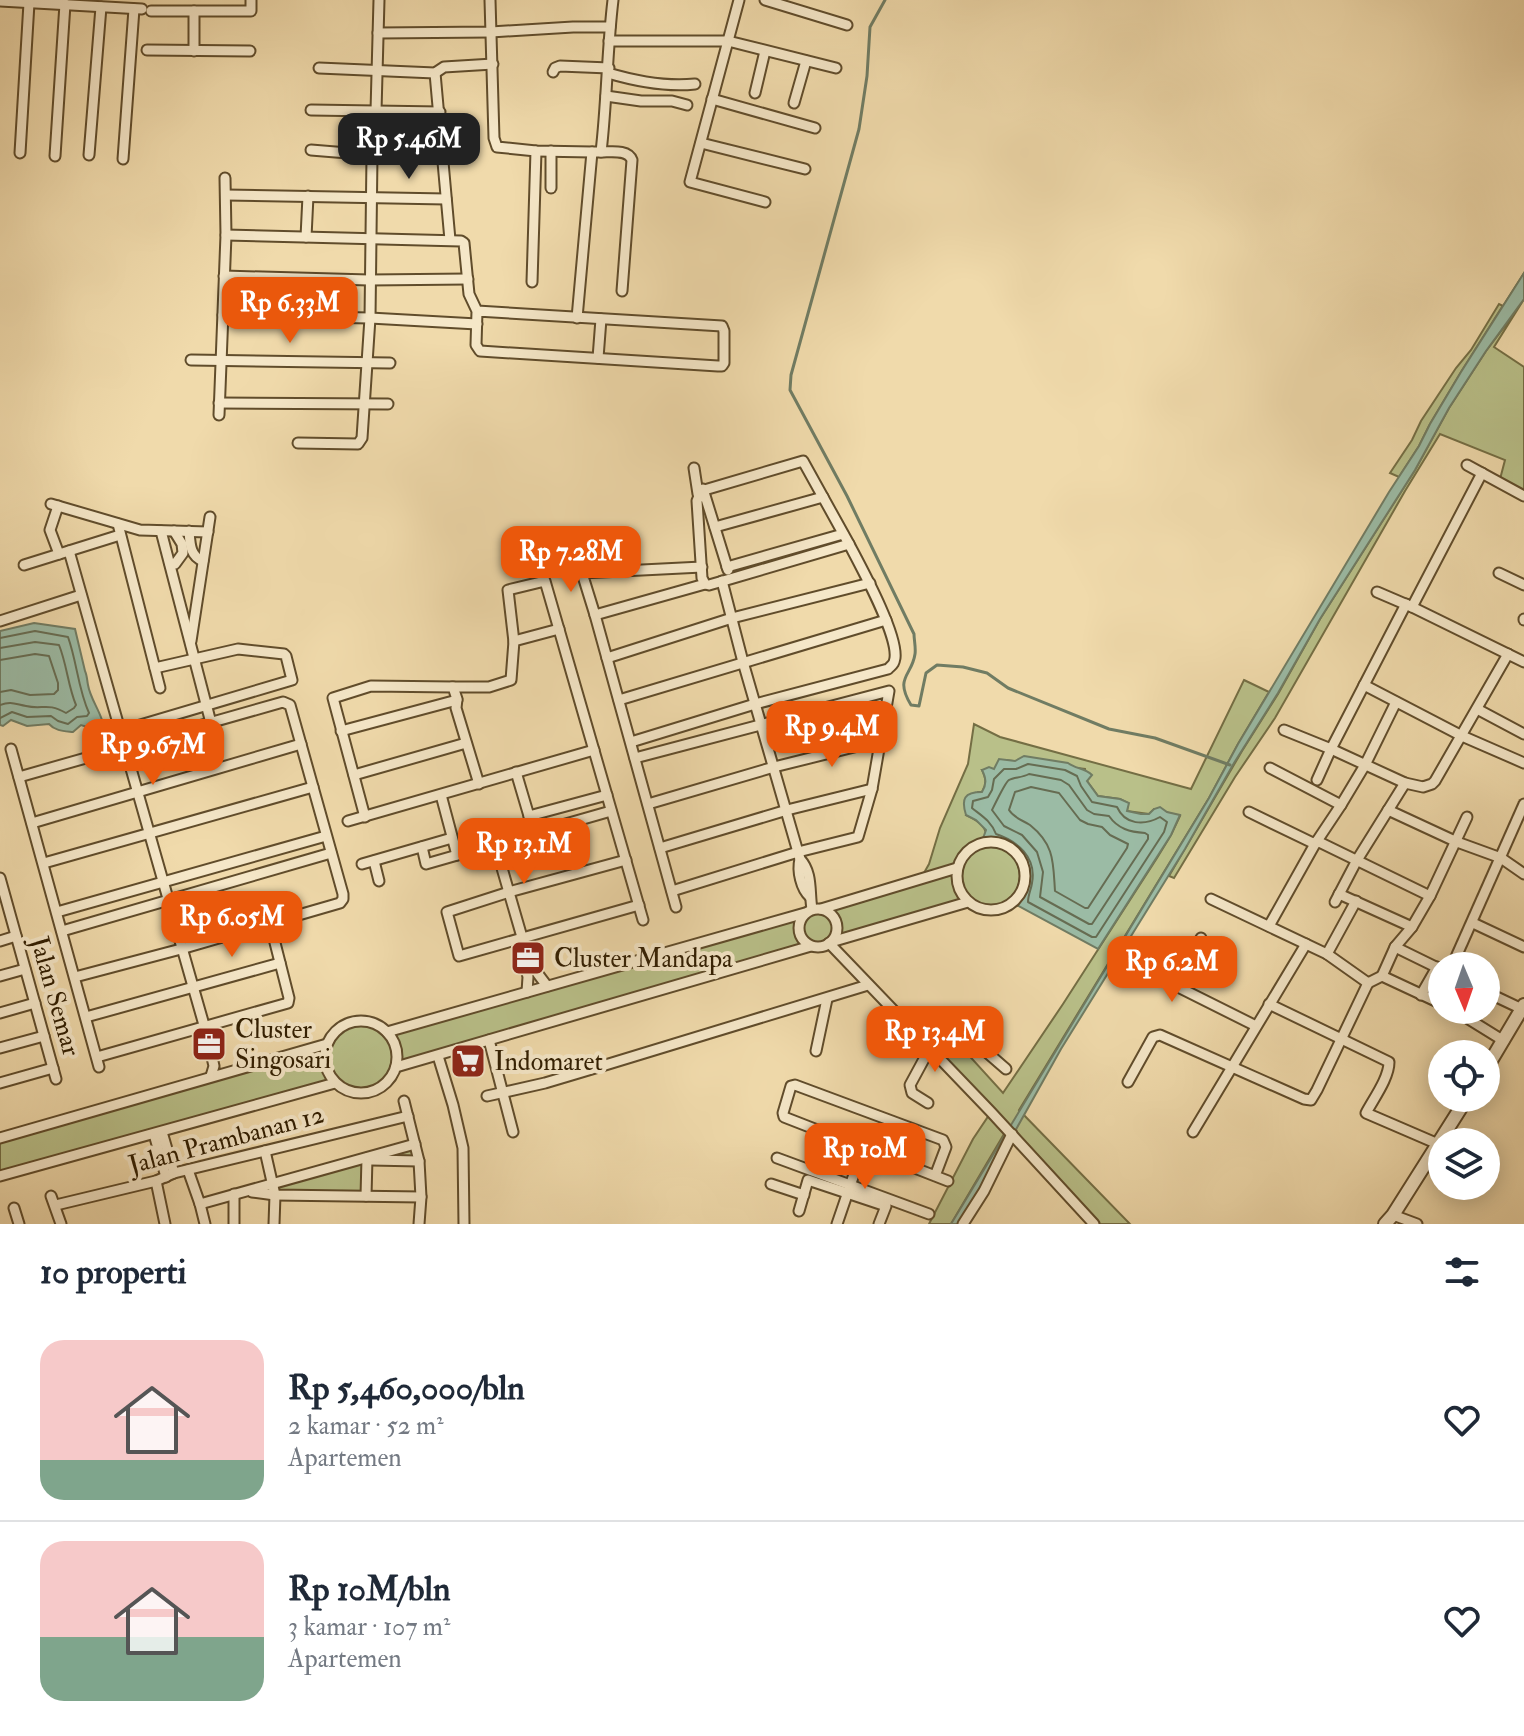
<!DOCTYPE html>
<html lang="id">
<meta charset="utf-8">
<style>
:root{--surface:#fff;--page:#f6f6f7;--text:#1f2937;--muted:#747a83;--line:#e0e1e3;--accent:#ea580c}
body{margin:0;font-family:"IM FELL Double Pica",serif;background:var(--page);color:var(--text);height:100vh;display:flex;flex-direction:column;font-size:30px;white-space:nowrap}
*{box-sizing:border-box;margin:0}
p{font-size:26px;color:var(--muted)}
.icon{flex:none;width:44px;height:44px;fill:none;stroke:currentColor;stroke-width:2;stroke-linecap:round;stroke-linejoin:round}
.map{position:relative;height:1224px;overflow:hidden}
.details{display:flex;flex-direction:column;background:var(--surface);flex:1}
.details>*{flex:none}
.needle{width:52px;rotate:178deg}
.tools{position:absolute;left:1428px;top:952px;display:grid;gap:16px}
.tools a{display:grid;place-items:center;width:72px;height:72px;border-radius:50%;background:var(--surface);box-shadow:0 4px 20px #0003;font-size:40px}
.price{position:absolute;translate:-50% -68px;padding:0 18px;border-radius:16px;background:var(--accent);color:#fff;font-size:26px;line-height:52px;filter:drop-shadow(0 2px 4px #0008)}
.price::after{content:'';position:absolute;left:50%;top:48px;width:24px;height:18px;margin-left:-12px;background:inherit;clip-path:polygon(0 0,100% 0,50% 100%)}
.price.selected{background:#222;color:#fff}
ul{padding:0;list-style:none}
li{display:flex;align-items:center;gap:24px;height:200px;padding:0 40px}
li+li{border-top:2px solid var(--line)}
li span{display:grid;place-items:center;flex:none;width:224px;height:160px;border-radius:24px;color:#555}
li>.icon{margin-inline-start:auto}
span .icon{width:96px;height:96px;fill:#fffc;stroke-width:1}
li b{font-size:34px}
h2{display:flex;justify-content:space-between;align-items:center;height:96px;padding:0 40px;font-size:34px}
.map>svg:first-child{display:block}
</style>
<div class="map">
<svg width="1524" height="1224" viewBox="0 0 1524 1224">
<rect width="100%" height="100%" fill="#f0daab"/>
<filter id="stains"><feTurbulence type="fractalNoise" baseFrequency=".0025" numOctaves="4"/><feColorMatrix values="0 0 0 0 .2 0 0 0 0 .09 0 0 0 0 .02 0 0 0 .5 -.17"/></filter>
<radialGradient id="worn" r=".72"><stop offset=".6" stop-color="#630" stop-opacity="0"/><stop offset="1" stop-color="#630" stop-opacity=".3"/></radialGradient>
<!-- green -->
<g fill="#b9c089" stroke="#746e44" stroke-width="2">
<polygon points="1524,273 1524,299 1494,347 1524,367 1524,496 1499,483 1505,460 1440,434 1405,491 1275,718 1235,777 1174,878 1169,876 1242,751 1278,694 1320,619 1415,470 1449,408 1486,351 1514,314 1502,307 1461,372 1430,424 1419,446 1399,477 1390,473 1412,440 1421,421 1456,368 1471,350 1499,304 1503,306"/>
<path d="M1244 680 1269 692 1238 744 1209 798 1019 1110 1130 1224H1094L1007 1129 951 1224H929L973 1139 991 1112 931 1049 945 1029 1003 1093 1063 1004 1157 858 1171 835 1180 816 1154 809 1149 814 1127 811 1128 803 1120 799 1098 796 1087 781 1085 769 1005 760 995 770H982C986 778 987 784 982 792H978L966 815C981 822 986 826 988 842 1051 844 1023 938 968 902L822 946H811L396 1067C385 1094 358 1101 335 1083L0 1176V1138L211 1076 217 1065 224 1073 327 1044 341 1027 354 1022 361 1021 375 1024 387 1032 920 880 929 864 940 828 968 764 974 724 1000 737 1191 789Z"/>
<polygon points="415,1144 419,1161 368,1161 366,1196 249,1191"/>
</g>
<!-- water -->
<g fill="#9bbba5" stroke="#707c63" stroke-width="2">
<polygon points="1524,273 1524,299 1486,351 1449,408 1415,470 1320,619 1278,693 1234,763 1185,849 1061,1049 963,1224 951,1224 1209,798 1238,744 1389,492 1419,446 1430,424 1461,372"/>
<path d="M34 623 75 629 85 671C87 675 87 680 88 685 90 697 98 708 102 720L94 729 81 725 73 732C64 731 55 731 49 724L27 726 11 720 3 726 0 725V631Z"/>
<path d="M1024 756 1068 763C1076 769 1085 768 1092 775L1087 781 1098 796 1120 799 1129 803 1127 811 1141 814H1149L1154 809 1160 807 1167 812 1180 815 1171 835 1098 949 1013 903C1039 876 1018 837 981 844L986 830 976 820 966 815C961 799 964 792 982 792 987 784 986 778 982 770L989 767 994 769 999 759 1015 761Z"/>
</g>
<g fill="none" stroke-linecap="round" stroke-linejoin="round">
<!-- shore -->
<g stroke="#666c52" stroke-width="2">
<path d="M0 638 35 631 68 637C77 662 78 689 89 713L87 716 77 717 68 724 58 721 51 716 27 717 12 712 0 718"/>
<path d="M0 648 35 642 59 645C67 665 68 686 76 705L74 708 66 713C47 702 43 710 26 706 15 704 11 701 0 705"/>
<polyline points="0,660 35,654 49,656 58,683 58,690 54,694 30,695 11,690 0,692"/>
<path d="M1028 764 1065 770 1077 776 1081 786 1092 802 1117 807C1125 825 1144 826 1160 817L1167 822 1164 832 1096 937H1092L1028 902C1028 895 1031 890 1032 883 1037 857 1017 841 996 834 991 821 982 816 972 808L973 801 988 797 992 790 994 779 1004 769H1016Z"/>
<path d="M1029 774 1061 780 1069 785 1087 810 1094 814 1109 816C1118 829 1130 832 1145 833L1148 835V839L1092 924H1089L1040 897 1043 872 1037 852 1022 835 1004 826 992 810C994 806 1006 781 1009 780 1014 777 1022 778 1029 774Z"/>
<path d="M1031 787 1059 793 1080 820 1088 824 1102 827 1110 835 1128 844 1127 848 1088 908H1085L1055 891C1053 863 1055 845 1030 825 1022 820 1014 818 1009 810L1015 792Z"/>
</g>
<!-- stream -->
<path stroke="#707c63" stroke-width="3" d="M885 0 870 27 867 76 859 129 791 375 790 390 847 496 914 634C914 640 916 648 915 654 912 676 894 677 911 705L919 706 926 673 937 665 963 667 987 673 1008 688 1109 729 1155 738 1230 765"/>
<defs>
<g id="minor">
<path d="M490 0 494 138 497 147 536 151 592 152H601C607 101 607 50 613 0"/>
<polyline points="739,0 690,182 765,202"/>
<polyline points="765,0 847,25"/>
<polyline points="0,1 142,9"/>
<polyline points="151,11 194,11 194,51"/>
<polyline points="194,11 251,11 251,0"/>
<polyline points="378,33 491,32 573,27 610,27"/>
<polyline points="609,41 728,41 836,68"/>
<polyline points="147,50 250,51"/>
<polyline points="319,68 435,73 444,67 493,64"/>
<polyline points="553,72 555,68 560,66 609,68"/>
<polyline points="435,73 450,240"/>
<path d="M608 73C635 81 667 87 695 84"/>
<polyline points="755,93 765,51"/>
<polyline points="606,96 641,101 672,101 687,105"/>
<polyline points="712,99 815,128"/>
<polyline points="794,103 806,61"/>
<polyline points="311,110 440,112"/>
<polyline points="701,143 805,169"/>
<polyline points="311,150 372,155 442,154"/>
<path d="M601 152C611 152 628 149 632 160L622 291"/>
<polyline points="20,153 29,3"/>
<polyline points="89,155 101,7"/>
<polyline points="55,156 65,4"/>
<polyline points="123,159 134,9"/>
<polyline points="551,188 551,151"/>
<polyline points="226,195 446,199"/>
<polyline points="226,235 461,241 464,243 469,294 477,311 476,345 480,351 718,366 722,366 724,363 724,331 722,326 477,311"/>
<polyline points="306,237 308,196"/>
<polyline points="224,276 369,280 468,279"/>
<polyline points="532,282 536,151"/>
<polyline points="223,315 370,318 477,324"/>
<polyline points="577,318 592,152"/>
<polyline points="598,358 601,319"/>
<polyline points="191,360 390,363"/>
<polyline points="219,403 388,404"/>
<polyline points="219,415 226,235 225,178"/>
<polyline points="298,443 358,444 362,438 370,318 372,155 376,111 379,0"/>
<polygon points="803,461 849,544 730,579 709,585 705,584 702,578 697,501 701,491"/>
<polyline points="1467,465 1524,496"/>
<polyline points="694,468 698,494"/>
<polyline points="703,489 728,570"/>
<polyline points="51,504 140,530 208,532"/>
<polyline points="58,506 50,530 59,554"/>
<polyline points="118,524 160,688"/>
<polyline points="715,527 823,497"/>
<polyline points="161,531 211,723"/>
<path d="M189 531C190 544 190 556 203 561"/>
<polyline points="69,551 206,1032 214,1066 211,1076"/>
<polyline points="578,560 582,573"/>
<polyline points="170,564 175,564 183,553 182,544 174,531"/>
<polyline points="24,565 120,535"/>
<polyline points="702,567 582,573 595,615 705,584"/>
<polyline points="727,567 843,534"/>
<polyline points="1499,573 1524,585"/>
<path d="M722 581 743 662 800 859C813 873 809 892 812 909"/>
<polyline points="1377,592 1412,607 1524,662"/>
<polyline points="1412,607 1482,473"/>
<polyline points="595,615 676,907"/>
<polyline points="1524,620 1524,619"/>
<polyline points="0,621 81,595"/>
<polyline points="191,641 210,517"/>
<polyline points="514,642 508,590 545,581 643,920"/>
<polyline points="607,658 732,618 870,583"/>
<polyline points="1364,685 1462,736 1524,763"/>
<polyline points="452,687 489,687 511,680 514,641 559,629"/>
<polyline points="619,700 886,620"/>
<polyline points="1477,709 1524,734"/>
<polyline points="1284,730 1331,749 1405,783 1423,787 1432,784 1435,781 1508,654"/>
<polyline points="120,731 292,680 286,656 284,654 238,649 155,668"/>
<polyline points="341,731 457,700"/>
<path d="M631 742 755 704 888 669C893 664 894 664 895 658 898 634 861 567 849 544"/>
<polyline points="11,749 99,1067"/>
<polyline points="635,758 889,691 872,789 858,837 798,852 672,891"/>
<polyline points="1270,768 1341,805"/>
<polyline points="516,772 534,833"/>
<polyline points="354,775 466,743"/>
<polyline points="19,777 283,702 290,705 343,894 343,899 340,903 181,949 75,977"/>
<polyline points="1317,780 1331,749 1406,604"/>
<polyline points="441,795 457,855"/>
<polyline points="648,804 774,767 882,740"/>
<polyline points="1388,810 1457,842 1501,858 1524,874"/>
<polyline points="1249,812 1315,844"/>
<polyline points="529,816 607,795"/>
<polyline points="365,817 333,698 371,686 453,687 457,699 456,708 479,784"/>
<polyline points="348,821 594,750"/>
<polyline points="32,823 301,744"/>
<polyline points="1317,841 1430,896"/>
<circle cx="991" cy="876" r="34"/>
<polyline points="495,844 524,944 531,949 538,974 547,986"/>
<polyline points="422,847 426,864 611,811"/>
<polyline points="660,848 787,810 872,789"/>
<path d="M800 859C797 871 801 889 810 897"/>
<polyline points="626,860 509,892 447,912 459,956 639,905"/>
<polyline points="374,861 379,881"/>
<polyline points="44,863 313,787"/>
<polyline points="362,864 452,838"/>
<polyline points="0,878 56,1079"/>
<polyline points="1339,894 1412,927"/>
<polyline points="1211,899 1327,954 1368,983 1382,976 1442,1004"/>
<polyline points="1335,902 1357,860 1405,783"/>
<circle cx="818" cy="928" r="19"/>
<polyline points="821,909 957,868"/>
<polyline points="57,912 326,836"/>
<polyline points="1473,923 1524,947"/>
<polyline points="1269,926 1315,844 1341,805 1365,765 1396,702"/>
<polyline points="62,931 331,853"/>
<polyline points="1201,938 1176,986 1256,1026"/>
<polyline points="0,941 16,936"/>
<polyline points="831,942 968,902"/>
<polyline points="829,943 991,1112 1094,1224"/>
<polyline points="524,944 522,951 528,977 527,992"/>
<polyline points="1395,947 1442,970"/>
<polyline points="1327,954 1356,901"/>
<polyline points="1452,966 1524,804"/>
<polyline points="0,976 25,969"/>
<polyline points="1382,976 1395,947 1412,927 1430,896 1467,817"/>
<polyline points="1486,992 1522,1009"/>
<polyline points="1421,995 1437,967"/>
<path d="M1269 1004 1389 1062C1389 1078 1374 1098 1366 1113L1438 1144"/>
<polyline points="1454,1010 1504,1041"/>
<polyline points="0,1013 35,1003"/>
<polyline points="86,1017 280,963"/>
<circle cx="361" cy="1057" r="36"/>
<polyline points="387,1032 805,913"/>
<polyline points="489,1040 513,1132"/>
<polyline points="0,1048 44,1036"/>
<polyline points="816,1051 827,999"/>
<polyline points="438,1056 453,1105 463,1148 464,1224"/>
<polyline points="97,1057 288,1003 289,998 270,923"/>
<polyline points="396,1067 811,946"/>
<polyline points="1128,1082 1153,1037 1160,1035 1304,1099 1311,1100 1317,1090 1368,983"/>
<polyline points="0,1083 53,1068"/>
<polyline points="487,1096 545,1083 602,1066 868,985"/>
<polyline points="404,1101 419,1161 421,1197 419,1224"/>
<polyline points="928,1103 912,1093 910,1085 930,1048 949,1026 960,1029 1006,1069"/>
<polyline points="162,1132 174,1173"/>
<polyline points="1193,1132 1306,944"/>
<polyline points="154,1134 166,1177"/>
<polyline points="0,1138 327,1044"/>
<polyline points="265,1151 275,1195 274,1224"/>
<polyline points="777,1158 929,1214"/>
<polyline points="371,1160 419,1161"/>
<polyline points="188,1170 200,1204 205,1224"/>
<polyline points="0,1176 335,1083"/>
<polyline points="935,1176 946,1147 943,1140 795,1085 791,1086 783,1113 784,1117 948,1181"/>
<polyline points="156,1181 165,1224"/>
<polyline points="771,1184 804,1195"/>
<polyline points="252,1192 275,1195 421,1197"/>
<polyline points="234,1194 234,1224"/>
<polyline points="51,1196 61,1224"/>
<polyline points="366,1196 367,1158"/>
<polyline points="200,1204 415,1144"/>
<polyline points="56,1205 156,1181 174,1173 408,1116"/>
<polyline points="14,1208 19,1224"/>
<polyline points="799,1211 808,1180 886,1206 879,1224"/>
<polyline points="1393,1215 1417,1224"/>
<polyline points="837,1224 863,1148"/>
<polyline points="963,1224 984,1191 1012,1134"/>
</g>
<g id="tertiary">
<polyline points="1486,1069 1524,1005"/>
<polyline points="1385,1224 1393,1215 1467,1098"/>
</g>
</defs>
<!-- minor casing -->
<use href="#minor" stroke="#604c2b" stroke-width="13"/>
<!-- tertiary casing -->
<use href="#tertiary" stroke="#604c2b" stroke-width="16"/>
<!-- minor -->
<use href="#minor" stroke="#f5e7c8" stroke-width="9"/>
<!-- tertiary -->
<use href="#tertiary" stroke="#f5e7c8" stroke-width="12"/>
</g>
<!-- icons -->
<defs>
<symbol id="office-square" viewBox="-11 -11 22 22"><rect x="-9" y="-9" width="18" height="18" rx="4" fill="#8f2418" stroke="#f5e7c8"/><path d="M-6-3h4V-5.5h4V-3h4V5H-6ZM-1-4.5V-3h2v-1.5ZM-6 0V1H6V0Z" fill="#fff"/></symbol>
<symbol id="supermarket-square" viewBox="-11 -11 22 22"><rect x="-9" y="-9" width="18" height="18" rx="4" fill="#8f2418" stroke="#f5e7c8"/><path d="M-6-5.5h2.5l.6 2H6L4.5 2H-2.5L-4.4-4H-6ZM-1.5 3.2a1.3 1.3 0 1 0 .1 0ZM3 3.2a1.3 1.3 0 1 0 .1 0Z" fill="#fff"/></symbol>
</defs>
<g fill-rule="evenodd">
<use href="#office-square" x="508" y="938" width="40" height="40"/>
<use href="#office-square" x="189" y="1024" width="40" height="40"/>
<use href="#supermarket-square" x="448" y="1041" width="40" height="40"/>
</g>
<g text-anchor="middle" stroke-width="8" stroke-linejoin="round" paint-order="stroke">
<!-- poi labels -->
<g font-size="26" fill="#301d00" stroke="#f5e7c8" text-anchor="start">
<text x="554" y="967">Cluster Mandapa</text>
<text x="235" y="1038">Cluster<tspan x="235" dy="30">Singosari</tspan></text>
<text x="494" y="1070">Indomaret</text>
</g>
<!-- street labels -->
<g font-size="26" fill="#301d00" stroke="#f5e7c8">
<text transform="translate(56 996) rotate(74)" y="9">Jalan Semar</text>
<text transform="translate(226 1139) rotate(-15)" y="9">Jalan Prambanan 12</text>
</g>
</g>
<rect width="100%" height="100%" filter="url(#stains)"/>
<rect width="100%" height="100%" fill="url(#worn)"/>
</svg>
<div class="tools">
<a><svg class="needle" viewBox="-14 -14 28 28"><path d="M0-13l5 13h-10z" fill="#e53935"/><path d="M0 13l5-13h-10z" fill="#747a83"/></svg></a>
<a><svg class="icon" aria-label="locate" viewBox="0 0 24 24"><circle cx="12" cy="12" r="6"/><path d="M12 2v4M12 18v4M2 12h4M18 12h4"/></svg></a>
<a><svg class="icon" aria-label="layers" viewBox="0 0 24 24"><path d="M12 4l9 5-9 5-9-5zM3 14l9 5 9-5"/></svg></a>
</div>
<b class="price selected" style="left:409px;top:181px">Rp 5.46M</b>
<b class="price" style="left:290px;top:345px">Rp 6.33M</b>
<b class="price" style="left:571px;top:594px">Rp 7.28M</b>
<b class="price" style="left:832px;top:769px">Rp 9.4M</b>
<b class="price" style="left:153px;top:787px">Rp 9.67M</b>
<b class="price" style="left:524px;top:886px">Rp 13.1M</b>
<b class="price" style="left:232px;top:959px">Rp 6.05M</b>
<b class="price" style="left:1172px;top:1004px">Rp 6.2M</b>
<b class="price" style="left:935px;top:1074px">Rp 13.4M</b>
<b class="price" style="left:865px;top:1191px">Rp 10M</b>
</div>
<section class="details">
<h2>10 properti<svg class="icon" aria-label="filters" viewBox="0 0 24 24"><path d="M4 7h16M4 17h16"/><circle cx="9" cy="7" r="2"/><circle cx="15" cy="17" r="2"/></svg></h2>
<ul>
<li><span style="background:linear-gradient(#f6c9c9 75%,#7fa58c 0)"><svg class="icon" aria-label="home" viewBox="0 0 24 24"><path d="M3 11l9-7 9 7M6 9v11h12V9"/></svg></span><div><b>Rp 5,460,000/bln</b><p>2 kamar · 52 m²</p><p>Apartemen</p></div><svg class="icon" aria-label="heart" viewBox="0 0 24 24"><path d="M12 20l-8-8c-3-5 5-10 8-4 3-6 11-1 8 4z"/></svg></li>
<li><span style="background:linear-gradient(#f6c9c9 60%,#7fa58c 0)"><svg class="icon" aria-label="home" viewBox="0 0 24 24"><path d="M3 11l9-7 9 7M6 9v11h12V9"/></svg></span><div><b>Rp 10M/bln</b><p>3 kamar · 107 m²</p><p>Apartemen</p></div><svg class="icon" aria-label="heart" viewBox="0 0 24 24"><path d="M12 20l-8-8c-3-5 5-10 8-4 3-6 11-1 8 4z"/></svg></li>
</ul>
</section>
